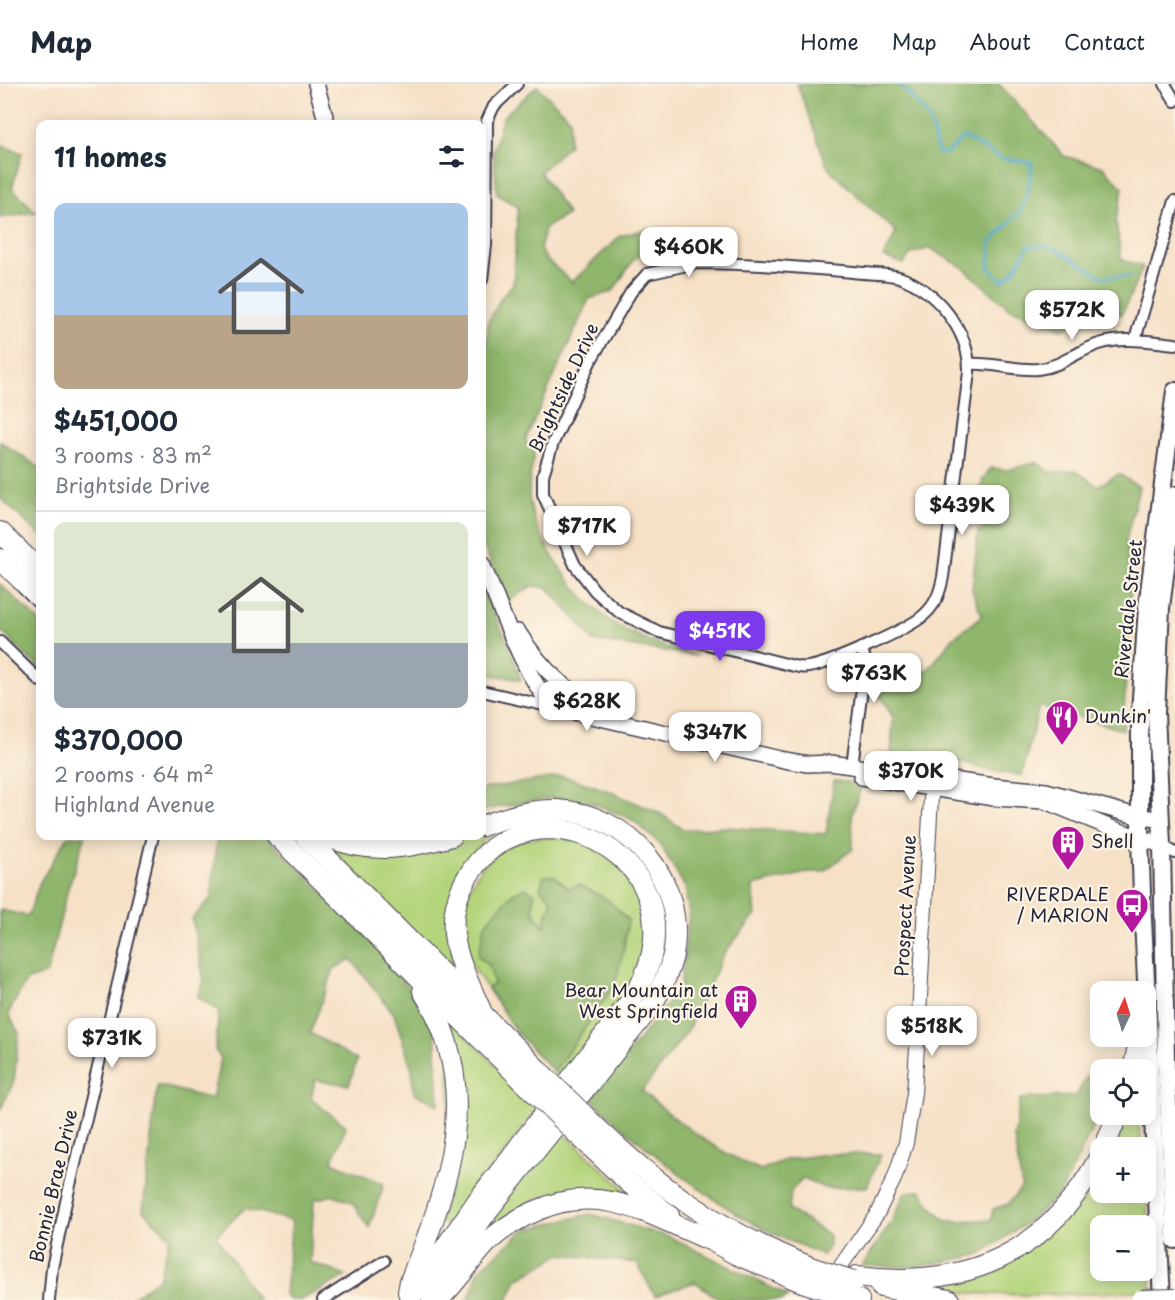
<!DOCTYPE html>
<meta charset="utf-8">
<style>
:root{--surface:#fff;--page:#f2f2f3;--text:#1f2937;--muted:#747a83;--line:#e0e1e3;--accent:#7c3aed}
body{margin:0;font-family:"Playpen Sans",sans-serif;background:var(--page);color:var(--text);height:100vh;display:flex;flex-direction:column;font-size:22px;white-space:nowrap}
*{box-sizing:border-box;margin:0}
p{font-size:20px;color:var(--muted)}
.icon{flex:none;width:33px;height:33px;fill:none;stroke:currentColor;stroke-width:2;stroke-linecap:round;stroke-linejoin:round}
.map{position:relative;flex:1;overflow:hidden}
.details{position:absolute;left:36px;top:36px;width:450px;height:720px;display:flex;flex-direction:column;background:var(--surface);border-radius:12px;box-shadow:0 3px 15px #0003}
.details>*{flex:none}
.needle{width:39px;rotate:4deg}
.buttons{position:absolute;left:1090px;top:897px;display:grid;gap:12px}
.buttons a{display:grid;place-items:center;width:66px;height:66px;border-radius:12px;background:var(--surface);box-shadow:0 3px 15px #0003;font-size:30px}
.price{position:absolute;translate:-50% -51px;padding:0 14px;border-radius:12px;background:#fff;color:#222;font-size:20px;line-height:39px;filter:drop-shadow(0 2px 3px #0008)}
.price::after{content:'';position:absolute;left:50%;top:36px;width:18px;height:14px;margin-left:-9px;background:inherit;clip-path:polygon(0 0,100% 0,50% 100%)}
.price.selected{background:var(--accent);color:#fff}
ul{padding:0;list-style:none}
li{display:grid;align-content:center;gap:12px;height:318px;padding:0 18px}
li+li{border-top:2px solid var(--line)}
li span{display:grid;place-items:center;height:186px;border-radius:12px;color:#555}
li>.icon{margin-inline-start:auto}
span .icon{width:108px;height:108px;fill:#fffc;stroke-width:1}
li b{font-size:26px}
h2{display:flex;justify-content:space-between;align-items:center;height:72px;padding:0 18px;font-size:26px}
header{display:flex;align-items:center;gap:36px;box-sizing:border-box;height:84px;padding:0 30px;background:var(--surface);border-bottom:2px solid var(--line)}
header strong{font-size:28px}
nav{display:flex;gap:33px;margin-inline-start:auto;font-size:21px}
.map>svg:first-child{display:block}
</style>
<header>
<strong>Map</strong>
<nav><a>Home</a><a>Map</a><a>About</a><a>Contact</a></nav>
</header>
<div class="map">
<svg width="1175" height="1216" viewBox="0 0 1175 1216">
<rect width="100%" height="100%" fill="#fcf5e5"/>
<filter id="ink" filterUnits="userSpaceOnUse"><feTurbulence type="fractalNoise" baseFrequency=".0167" numOctaves="2"/><feDisplacementMap in="SourceGraphic" scale="12" xChannelSelector="R" yChannelSelector="G"/><feConvolveMatrix kernelMatrix="1 2 1 2 8 2 1 2 1" color-interpolation-filters="sRGB"/></filter>
<filter id="wash" filterUnits="userSpaceOnUse"><feTurbulence type="fractalNoise" baseFrequency=".008" numOctaves="4" result="noise"/><feDisplacementMap in="SourceGraphic" scale="24" xChannelSelector="R" yChannelSelector="G"/><feGaussianBlur stdDeviation="1.35" result="paint"/><feColorMatrix in="noise" values="0 0 0 0 0 0 0 0 0 0 0 0 0 0 0 0 0 1.4 0 .05"/><feComposite in="paint" operator="in"/></filter>
<g filter="url(#wash)">
<rect width="100%" height="100%" fill="#f6e1c7"/>
<!-- green -->
<g fill="#b4d47c" stroke="#6b7b5c" stroke-width="1.5" fill-rule="evenodd">
<polygon points="499,742 502,746 482,756 482,761 466,780 452,879 447,883 323,756 407,771 470,752 482,752 482,748"/>
<path d="M557 753 588 759 613 775 633 799 645 827 646 856 637 890 614 925 560 994 554 988 614 902 628 835 606 815 579 801 569 805 554 792 552 816 543 844 533 826 534 809 489 881 494 899 488 905C482 895 473 885 469 874 452 824 473 771 525 756 535 753 547 753 557 753Z"/>
<polygon points="449,935 536,1021 534,1028 450,1141 439,1138 450,1104"/>
<polygon points="1125,1031 1137,1031 1142,1063 1109,1064"/>
<polygon points="559,1045 638,1117 606,1105 569,1105 531,1117 481,1149"/>
<path d="M1101 1080V1108H1146V1104L1151 1206C1073 1211 996 1214 917 1204L994 1183ZM1101 1142H1146V1186H1101Z"/>
</g>
<!-- forest -->
<g fill="#8fb66c" stroke="#586c54" stroke-width="1.5">
<polygon points="797,0 999,0 1064,72 1103,83 1123,104 1116,137 1121,175 1143,183 1122,230 1089,235 1062,245 1009,224 962,183 930,164 910,170 904,180 884,173 896,148 828,84"/>
<path d="M537 2 570 34 569 61 540 88 568 130 545 144 540 166 547 176 572 198 620 152 648 145 682 153 651 163 634 175 613 207 589 215 525 357 535 365C532 384 526 405 531 424 543 469 586 527 628 547 649 558 674 566 697 572L594 557 548 504 532 502 508 517 482 459V325L489 301 485 283 488 238 501 214 513 200 518 123 497 110 493 67 503 33Z"/>
<polygon points="0,61 22,69 12,104 36,128 0,134"/>
<polygon points="0,358 40,384 40,451 0,414"/>
<polygon points="1037,378 1049,388 1076,387 1098,402 1119,390 1139,403 1126,456 1131,500 1123,646 1039,622 1022,692 982,685 960,678 948,683 891,677 893,633 875,604 883,591 928,586 953,554 982,532 972,506 978,447 993,438 990,426 975,428 983,395 991,384 1007,386"/>
<polygon points="0,500 40,538 40,585 0,546"/>
<polygon points="482,505 509,561 521,596 482,589"/>
<path d="M563 692 606 706 661 730 684 746 725 743 826 750 834 697 863 699 852 729 853 765 823 788H810L753 802 756 831 725 868 688 946 642 1007C678 1038 716 1068 761 1086L784 1076 827 1070H881L867 1103 824 1104 804 1094 791 1107 789 1126 829 1151V1162L823 1171C795 1159 766 1148 740 1132 686 1098 637 1058 591 1015L680 904 689 831 685 803 660 760 633 736 595 720 551 714 482 726V705Z"/>
<polygon points="68,752 85,752 85,753 68,804 47,889 26,897 8,930 19,949 14,997 0,1027 0,826 28,832 40,798"/>
<polygon points="217,752 266,752 390,875 435,947 439,1021 414,1009 412,985 394,930 351,875 334,885 310,949 357,976 349,1001 315,996 311,1015 346,1042 332,1078 384,1100 369,1144 352,1118 334,1111 314,1116 310,1178 346,1192 301,1216 289,1216 285,1210 292,1137 245,1124 216,1152 258,1216 129,1216 159,1194 170,1153 143,1127 157,1001 212,1015 221,974 215,966 219,927 198,913 204,896 192,835 211,814"/>
<polygon points="544,792 554,792 569,805 579,801 607,815 628,836 623,869 614,902 554,988 517,949 488,905 494,899 489,881 478,872 485,840 513,809 525,804 534,809 533,826 544,843 552,816 540,804"/>
<polygon points="1087,992 1101,1004 1101,1027 1060,1110 1024,1141 978,1171 917,1183 862,1182 891,1139 905,1109 921,1106 929,1120 946,1137 991,1136 993,1125 1008,1120 1022,1103 1014,1053 1020,1015 1076,1012"/>
<polygon points="590,1130 670,1153 788,1212 784,1216 720,1216 695,1198 655,1212 637,1179 561,1170 517,1195 508,1216 468,1216 479,1186 524,1146"/>
</g>
<g fill="none" stroke-linecap="round" stroke-linejoin="round">
<!-- stream -->
<polyline stroke="#52aacf" stroke-width="3" points="900,0 929,34 938,68 946,70 964,53 1000,74 1032,79 1030,96 1023,124 991,158 989,184 1002,197 1014,187 1028,162 1050,162 1103,193 1131,192"/>
</g>
</g>
<g filter="url(#ink)">
<g fill="none" stroke-linecap="round" stroke-linejoin="round">
<defs>
<g id="minor">
<polyline points="1165,0 1175,17"/>
<path d="M696 179C749 179 800 183 853 188 867 190 885 189 899 193 936 206 970 247 969 288L943 493C940 508 936 520 925 530 912 544 827 581 808 583 803 584 798 583 794 582L659 548 619 528 595 507 575 481 543 410V391L553 359 590 278 631 208 647 190Z"/>
<polyline points="482,196 486,161 487,37 494,22 517,0"/>
<polyline points="1135,256 1175,117"/>
<path d="M969 280C992 278 1015 287 1038 285 1058 283 1071 272 1089 264 1115 251 1147 257 1175 260"/>
<polyline points="0,558 40,597"/>
<polyline points="482,607 552,623"/>
<polyline points="852,682 865,581 864,572 861,564"/>
<polyline points="1162,761 1175,769"/>
<polyline points="49,1216 52,1184 66,1118 153,752"/>
<polyline points="323,1216 384,1177"/>
</g>
<polyline id="tertiary" points="817,1216 877,1130 895,1093 906,1059 914,1009 918,949 932,695"/>
<g id="secondary">
<polyline points="316,0 327,40"/>
<path d="M482 480C503 528 519 582 552 623L784 676 808 680 830 679 994 702 1046 707 1140 733 1160 735"/>
<path d="M518 548C544 589 567 608 610 630"/>
<polyline points="862,693 994,714 1045,717 1116,746 1162,761"/>
</g>
<g id="primary">
<polyline points="1175,411 1161,524 1156,629 1162,761 1166,977 1175,1156"/>
<polyline points="1162,1216 1143,836 1140,754 1140,629 1147,523 1175,307"/>
</g>
<g id="motorway">
<polyline points="0,448 40,487"/>
<polyline points="0,475 40,514"/>
<polyline points="277,752 533,1007"/>
<polyline points="305,752 544,992"/>
<path d="M325 752C371 771 406 765 452 752"/>
<polyline points="1146,908 1146,906"/>
<polyline points="1133,986 1140,952"/>
<path d="M587 1034C657 1103 721 1148 813 1184"/>
<polyline points="577,1050 628,1098 669,1131"/>
<polyline points="1104,1064 1118,1030"/>
<polyline points="696,1148 735,1170 802,1198"/>
<path d="M857 1192C967 1206 1049 1170 1101 1070"/>
<polyline points="881,1203 949,1216"/>
<path d="M408 1208 410 1197C449 1101 484 1003 423 907"/>
<polyline points="843,1211 859,1216"/>
<path d="M409 1216 478 1116 626 923C723 792 544 683 472 786 459 804 452 827 454 850 457 878 472 905 483 931"/>
<path d="M432 1216 451 1178 489 1125 652 921C661 905 669 889 673 871 687 797 630 730 557 726 530 725 507 733 482 742"/>
<path d="M438 1216C458 1198 470 1176 489 1157 503 1144 519 1134 536 1127 599 1098 649 1130 707 1155"/>
</g>
</defs>
<!-- minor casing -->
<use href="#minor" stroke="#423f50" stroke-width="14"/>
<!-- tertiary casing -->
<use href="#tertiary" stroke="#423f50" stroke-width="16"/>
<!-- secondary casing -->
<use href="#secondary" stroke="#423f50" stroke-width="18"/>
<!-- primary casing -->
<use href="#primary" stroke="#423f50" stroke-width="20"/>
<!-- motorway casing -->
<use href="#motorway" stroke="#423f50" stroke-width="22"/>
<!-- minor -->
<use href="#minor" stroke="#fff" stroke-width="10"/>
<!-- tertiary -->
<use href="#tertiary" stroke="#fff" stroke-width="14"/>
<!-- secondary -->
<use href="#secondary" stroke="#fff" stroke-width="15"/>
<!-- primary -->
<use href="#primary" stroke="#fff" stroke-width="16"/>
<!-- motorway -->
<use href="#motorway" stroke="#fff" stroke-width="20"/>
<defs>
<g id="motorway-bridge">
<polyline points="544,992 587,1034"/>
<polyline points="533,1007 577,1050"/>
<polyline points="813,1184 854,1197"/>
<polyline points="802,1198 843,1211"/>
<polyline points="1141,1216 1175,1215"/>
</g>
</defs>
<!-- motorway-bridge casing -->
<use href="#motorway-bridge" stroke="#423f50" stroke-width="22" stroke-linecap="butt"/>
<!-- motorway-bridge -->
<use href="#motorway-bridge" stroke="#fff" stroke-width="20"/>
</g>
</g>
<!-- icons -->
<defs>
<symbol id="restaurant-pin" viewBox="-11 -11 22 30"><path d="M0 17L-7.5 6A9.5 9.5 0 1 1 7.5 6Z" fill="#b5179e" stroke="#fcf5e5"/><path d="M-5-6h1v4h1v-4h1v4h1v-4h1v5L-1.5 .5V6h-2V.5L-5-1ZM5-6V6H3V1.5H1.5Q1.5-4 5-6Z" fill="#fff"/></symbol>
<symbol id="building-pin" viewBox="-11 -11 22 30"><path d="M0 17L-7.5 6A9.5 9.5 0 1 1 7.5 6Z" fill="#b5179e" stroke="#fcf5e5"/><path d="M-4-6H4V6H1V3H-1V6H-4ZM-2.5-4.3h1.7v1.8h-1.7ZM.8-4.3h1.7v1.8H.8ZM-2.5-1h1.7V.8h-1.7ZM.8-1h1.7V.8H.8Z" fill="#fff"/></symbol>
<symbol id="bus-pin" viewBox="-11 -11 22 30"><path d="M0 17L-7.5 6A9.5 9.5 0 1 1 7.5 6Z" fill="#b5179e" stroke="#fcf5e5"/><path d="M-5-6H5V4H4V6H2V4H-2V6H-4V4H-5ZM-3.5-4V0h7V-4ZM-3.5 1.2v1.5H-2V1.2ZM2 1.2v1.5H3.5V1.2Z" fill="#fff"/></symbol>
</defs>
<g fill-rule="evenodd">
<use href="#restaurant-pin" x="1043" y="614" width="38" height="52"/>
<use href="#building-pin" x="1049" y="739" width="38" height="52"/>
<use href="#bus-pin" x="1113" y="802" width="38" height="52"/>
<use href="#building-pin" x="722" y="898" width="38" height="52"/>
</g>
<g text-anchor="middle" stroke-width="4.5" stroke-linejoin="round" paint-order="stroke">
<!-- street labels -->
<g font-size="18" fill="#22223b" stroke="#fcf5e5">
<text transform="translate(564 304) rotate(-65)" y="6">Brightside Drive</text>
<text transform="translate(1129 525) rotate(-84)" y="6">Riverdale Street</text>
<text transform="translate(906 822) rotate(-87)" y="6">Prospect Avenue</text>
<text transform="translate(54 1102) rotate(-77)" y="6">Bonnie Brae Drive</text>
</g>
<!-- poi labels -->
<g font-size="18" fill="#22223b" stroke="#fcf5e5" text-anchor="start">
<text x="1085" y="639">Dunkin'</text>
<text x="1091" y="764">Shell</text>
<text x="1109" y="817" text-anchor="end">RIVERDALE<tspan x="1109" dy="21">/ MARION</tspan></text>
<text x="718" y="913" text-anchor="end">Bear Mountain at<tspan x="718" dy="21">West Springfield</tspan></text>
</g>
</g>
</svg>
<div class="buttons">
<a><svg class="needle" viewBox="-14 -14 28 28"><path d="M0-13l5 13h-10z" fill="#e53935"/><path d="M0 13l5-13h-10z" fill="#747a83"/></svg></a>
<a><svg class="icon" aria-label="locate" viewBox="0 0 24 24"><circle cx="12" cy="12" r="6"/><path d="M12 2v4M12 18v4M2 12h4M18 12h4"/></svg></a>
<a>+</a>
<a>−</a>
</div>
<b class="price" style="left:689px;top:194px">$460K</b>
<b class="price" style="left:1072px;top:257px">$572K</b>
<b class="price" style="left:962px;top:452px">$439K</b>
<b class="price" style="left:587px;top:473px">$717K</b>
<b class="price selected" style="left:720px;top:578px">$451K</b>
<b class="price" style="left:874px;top:620px">$763K</b>
<b class="price" style="left:587px;top:648px">$628K</b>
<b class="price" style="left:715px;top:679px">$347K</b>
<b class="price" style="left:911px;top:718px">$370K</b>
<b class="price" style="left:932px;top:973px">$518K</b>
<b class="price" style="left:112px;top:985px">$731K</b>
<section class="details">
<h2>11 homes<svg class="icon" aria-label="filters" viewBox="0 0 24 24"><path d="M4 7h16M4 17h16"/><circle cx="9" cy="7" r="2"/><circle cx="15" cy="17" r="2"/></svg></h2>
<ul>
<li><span style="background:linear-gradient(#a9c7e8 60%,#b9a48a 0)"><svg class="icon" aria-label="home" viewBox="0 0 24 24"><path d="M3 11l9-7 9 7M6 9v11h12V9"/></svg></span><div><b>$451,000</b><p>3 rooms · 83 m²</p><p>Brightside Drive</p></div></li>
<li><span style="background:linear-gradient(#dfe7d0 65%,#9aa5b1 0)"><svg class="icon" aria-label="home" viewBox="0 0 24 24"><path d="M3 11l9-7 9 7M6 9v11h12V9"/></svg></span><div><b>$370,000</b><p>2 rooms · 64 m²</p><p>Highland Avenue</p></div></li>
</ul>
</section>
</div>
